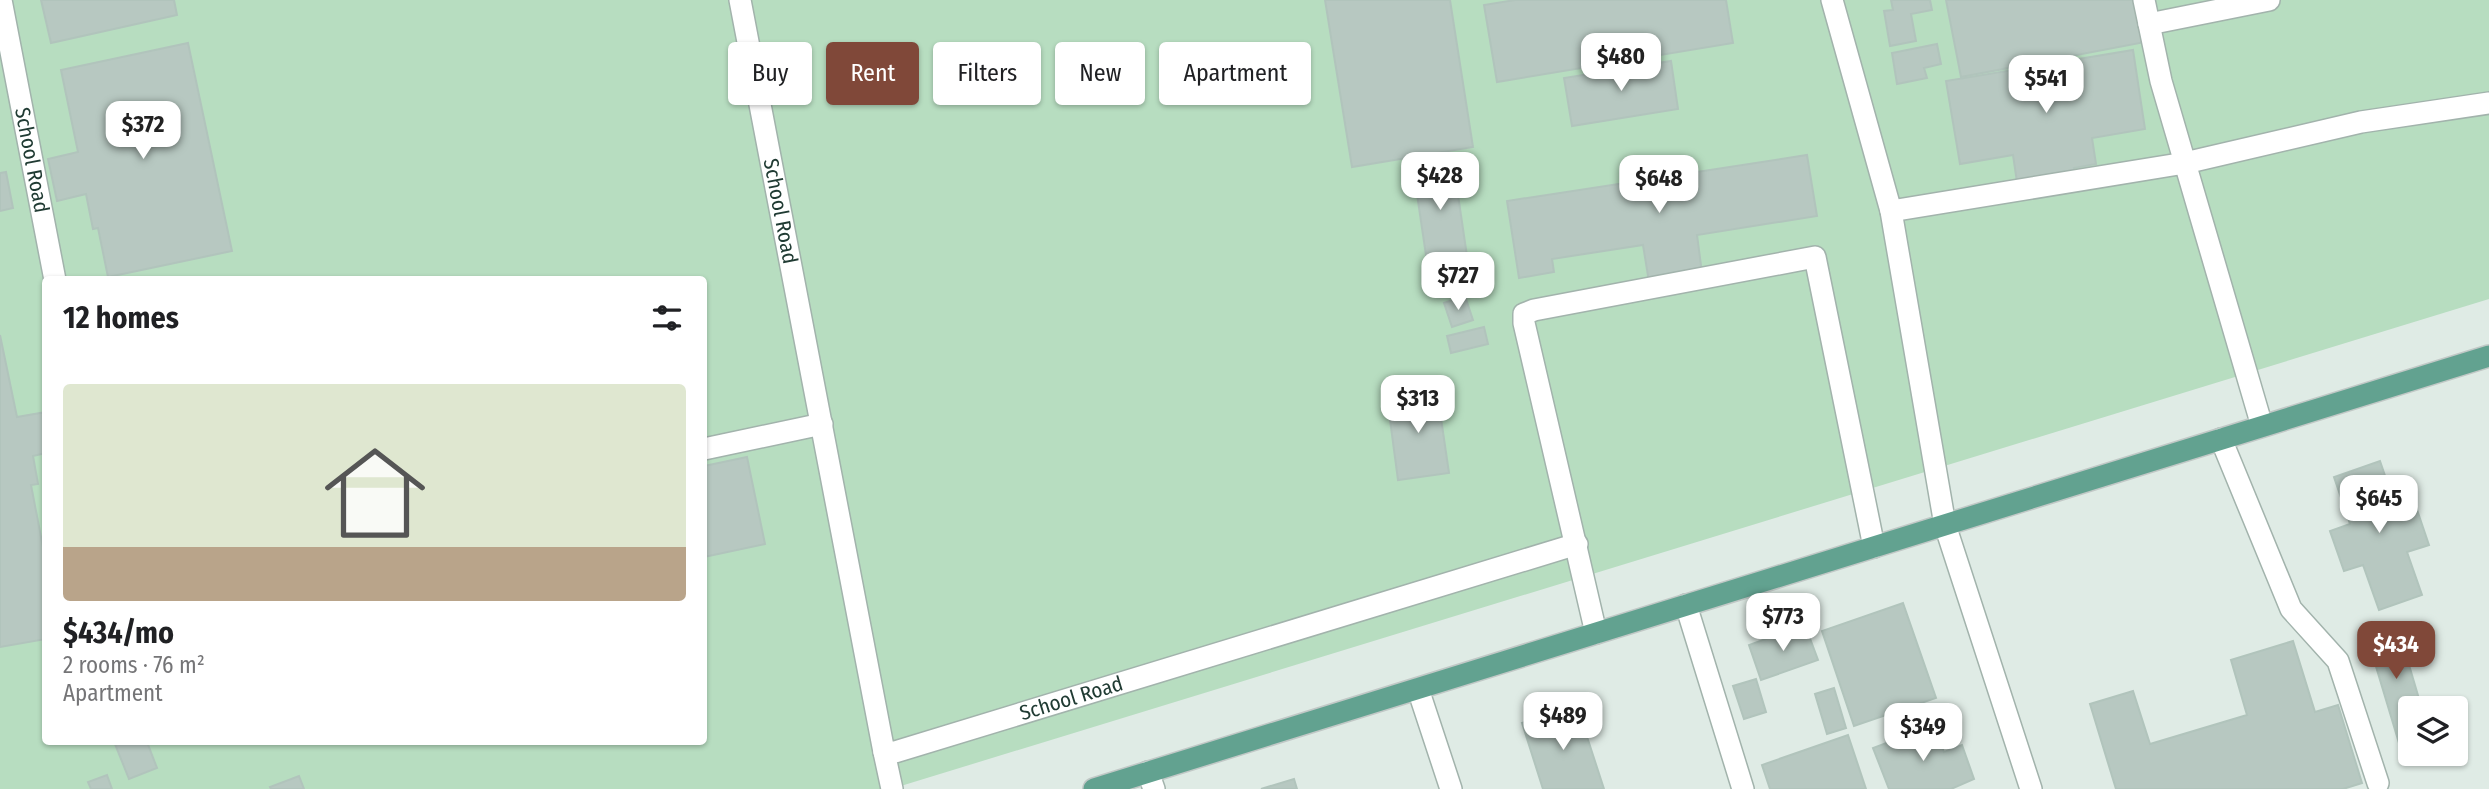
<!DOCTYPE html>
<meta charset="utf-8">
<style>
:root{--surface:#fff;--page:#f2f2f2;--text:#202124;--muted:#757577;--line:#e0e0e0;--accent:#804839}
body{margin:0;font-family:"Fira Sans Condensed",sans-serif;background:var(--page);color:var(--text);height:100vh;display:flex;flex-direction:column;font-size:26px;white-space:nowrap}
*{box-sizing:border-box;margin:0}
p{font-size:23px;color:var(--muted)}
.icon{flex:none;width:38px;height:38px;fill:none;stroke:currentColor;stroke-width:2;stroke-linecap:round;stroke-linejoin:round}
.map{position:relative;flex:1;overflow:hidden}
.sheet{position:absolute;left:42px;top:276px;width:665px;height:469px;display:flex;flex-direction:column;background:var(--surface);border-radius:7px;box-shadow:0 2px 5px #0004}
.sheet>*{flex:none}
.guide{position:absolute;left:728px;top:42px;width:665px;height:63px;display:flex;gap:14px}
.controls{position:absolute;left:2398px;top:696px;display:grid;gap:14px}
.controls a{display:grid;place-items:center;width:70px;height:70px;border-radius:7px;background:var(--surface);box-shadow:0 2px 5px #0004;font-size:35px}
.price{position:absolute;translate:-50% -60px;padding:0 16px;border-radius:14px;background:#fff;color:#222;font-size:23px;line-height:46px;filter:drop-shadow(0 2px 4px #0008)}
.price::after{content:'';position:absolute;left:50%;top:42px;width:21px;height:16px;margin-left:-10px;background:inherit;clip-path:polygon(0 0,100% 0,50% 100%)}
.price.on{background:var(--accent);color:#fff}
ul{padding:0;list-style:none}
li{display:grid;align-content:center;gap:14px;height:371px;padding:0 21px}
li+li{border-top:2px solid var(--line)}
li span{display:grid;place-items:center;height:217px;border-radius:7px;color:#555}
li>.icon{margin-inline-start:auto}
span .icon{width:126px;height:126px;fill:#fffc;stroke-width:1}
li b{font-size:30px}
h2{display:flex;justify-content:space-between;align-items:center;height:84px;padding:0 21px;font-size:30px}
.pill{padding:0 24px;border-radius:7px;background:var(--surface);box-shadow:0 2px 5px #0004;font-size:24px;line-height:63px}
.pill.on{background:var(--accent);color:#fff}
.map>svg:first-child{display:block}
</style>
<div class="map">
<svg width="2489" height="789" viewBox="0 0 2489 789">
<rect width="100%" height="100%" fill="#dfebe5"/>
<!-- green -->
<path fill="#b7ddc0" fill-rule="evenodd" d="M0 0H2489V299L891 789H0ZM46 280H704V742H46Z"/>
<!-- building -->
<g fill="#b7c8c1" stroke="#b1c4bc" stroke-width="2">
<polygon points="41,0 174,0 177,15 51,43"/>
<polygon points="1325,0 1450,0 1473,147 1352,167"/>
<polygon points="1515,0 1726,0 1733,43 1497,82 1484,5"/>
<polygon points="1891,0 1930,0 1932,10 1911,14 1916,41 1890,46 1884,11 1893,10"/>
<polygon points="1946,0 2137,0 2145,42 1961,77"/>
<polygon points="188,43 232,251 108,277 98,228 93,229 86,194 57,201 48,159 78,152 61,70"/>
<polygon points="1937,44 1941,64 1924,68 1927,78 1897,84 1892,53"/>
<polygon points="2133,50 2145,129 2092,138 2096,164 2074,168 2078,191 2017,182 2013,155 1960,164 1946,81"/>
<polygon points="1671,61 1678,109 1572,126 1564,78"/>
<polygon points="1807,155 1817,216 1697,235 1702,273 1649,282 1643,245 1552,259 1554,272 1519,278 1507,201"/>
<polygon points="1453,161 1467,256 1427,262 1413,167"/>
<polygon points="6,172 13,208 0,211 0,173"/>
<polygon points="1465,296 1473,320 1452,327 1444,303"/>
<polygon points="1484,327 1488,344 1451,353 1447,336"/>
<polygon points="0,335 17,417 46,412 46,453 33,456 38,484 31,485 46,563 46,639 0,647"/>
<polygon points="1437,391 1449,473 1398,480 1387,397"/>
<polygon points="747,457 765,544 704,557 704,466"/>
<polygon points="2380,461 2394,502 2412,495 2429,545 2407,552 2422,595 2379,610 2363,565 2344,571 2330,531 2350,524 2334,477"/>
<polygon points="1903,603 1936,698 1854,726 1822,631"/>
<polygon points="1805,625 1818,660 1761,680 1749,645"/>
<polygon points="2399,631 2422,709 2410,709 2410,740 2399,743 2368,640"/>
<polygon points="2293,641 2315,712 2338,705 2362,783 2343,789 2116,789 2090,704 2133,691 2150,744 2247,715 2231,660"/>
<polygon points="1756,679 1766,712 1744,719 1733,686"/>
<polygon points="1834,688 1846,728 1827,734 1815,694"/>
<polygon points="1577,706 1604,789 1543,789 1522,723"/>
<polygon points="1934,725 1944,752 1962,745 1974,779 1951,789 1889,789 1873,748"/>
<polygon points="1848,735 1866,789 1770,789 1762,765"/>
<polygon points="121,742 147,742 157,768 129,779 115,744"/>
<polygon points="107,775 112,789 91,789 88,782"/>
<polygon points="299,776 304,789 271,789 270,787"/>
<polygon points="1294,779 1297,789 1261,789"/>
</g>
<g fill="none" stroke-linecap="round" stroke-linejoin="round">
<defs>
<g id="minor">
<path id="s1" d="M1 0 55 280"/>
<path id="s2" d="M740 0 884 752H895L1577 544"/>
<polyline points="1832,0 1891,211 1945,525 2031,789"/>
<polyline points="2144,0 2161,81 2262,426"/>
<polyline points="2149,24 2269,0"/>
<polyline points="1891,211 2185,163 2361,122 2489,103"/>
<polyline points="2221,439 2291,609 2338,661 2378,783"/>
<polyline points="704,449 822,424"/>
<polyline points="1686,605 1743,789"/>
<polyline points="1596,633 1524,323 1524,314 1534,310 1815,257 1874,547"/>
<polyline points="1418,689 1451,789"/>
<polyline points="884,752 892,789"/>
<polyline points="1148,772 1154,789"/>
</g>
<polyline id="major" points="1094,789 2489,356"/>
</defs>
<!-- minor casing -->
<use href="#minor" stroke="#a2b3ac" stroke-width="24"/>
<!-- major casing -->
<use href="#major" stroke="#c1c8c6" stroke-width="24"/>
<!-- minor -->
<use href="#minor" stroke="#fff" stroke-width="21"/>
<!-- major -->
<use href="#major" stroke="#62a290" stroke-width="21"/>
</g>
<g text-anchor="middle" stroke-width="6" stroke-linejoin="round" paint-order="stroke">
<!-- street labels -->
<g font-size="21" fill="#203b33" stroke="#eff7f3">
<text dy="7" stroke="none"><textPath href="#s1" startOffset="163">School Road</textPath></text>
<text dy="7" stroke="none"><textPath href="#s2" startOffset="215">School Road</textPath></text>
<text dy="7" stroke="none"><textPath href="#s2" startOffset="961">School Road</textPath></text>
</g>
</g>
</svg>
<div class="controls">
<a><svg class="icon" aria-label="layers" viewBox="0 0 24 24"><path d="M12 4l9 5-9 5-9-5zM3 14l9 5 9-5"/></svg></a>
</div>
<b class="price" style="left:1621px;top:93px">$480</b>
<b class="price" style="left:2046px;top:115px">$541</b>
<b class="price" style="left:143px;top:161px">$372</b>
<b class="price" style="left:1440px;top:212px">$428</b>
<b class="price" style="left:1659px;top:215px">$648</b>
<b class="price" style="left:1458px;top:312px">$727</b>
<b class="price" style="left:1418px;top:435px">$313</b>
<b class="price" style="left:2379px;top:535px">$645</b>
<b class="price" style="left:1783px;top:653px">$773</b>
<b class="price on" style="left:2396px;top:681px">$434</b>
<b class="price" style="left:1563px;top:752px">$489</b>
<b class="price" style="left:1923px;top:763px">$349</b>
<div class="guide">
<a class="pill">Buy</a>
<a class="pill on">Rent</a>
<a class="pill">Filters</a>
<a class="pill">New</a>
<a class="pill">Apartment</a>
</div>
<section class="sheet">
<h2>12 homes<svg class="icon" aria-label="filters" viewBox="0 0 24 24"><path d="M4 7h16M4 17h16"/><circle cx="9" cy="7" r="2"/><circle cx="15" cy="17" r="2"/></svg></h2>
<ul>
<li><span style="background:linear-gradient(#dfe7d0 75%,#b9a48a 0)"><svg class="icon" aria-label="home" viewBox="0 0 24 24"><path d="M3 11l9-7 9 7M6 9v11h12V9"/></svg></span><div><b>$434/mo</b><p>2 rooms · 76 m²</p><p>Apartment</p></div></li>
</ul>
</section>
</div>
